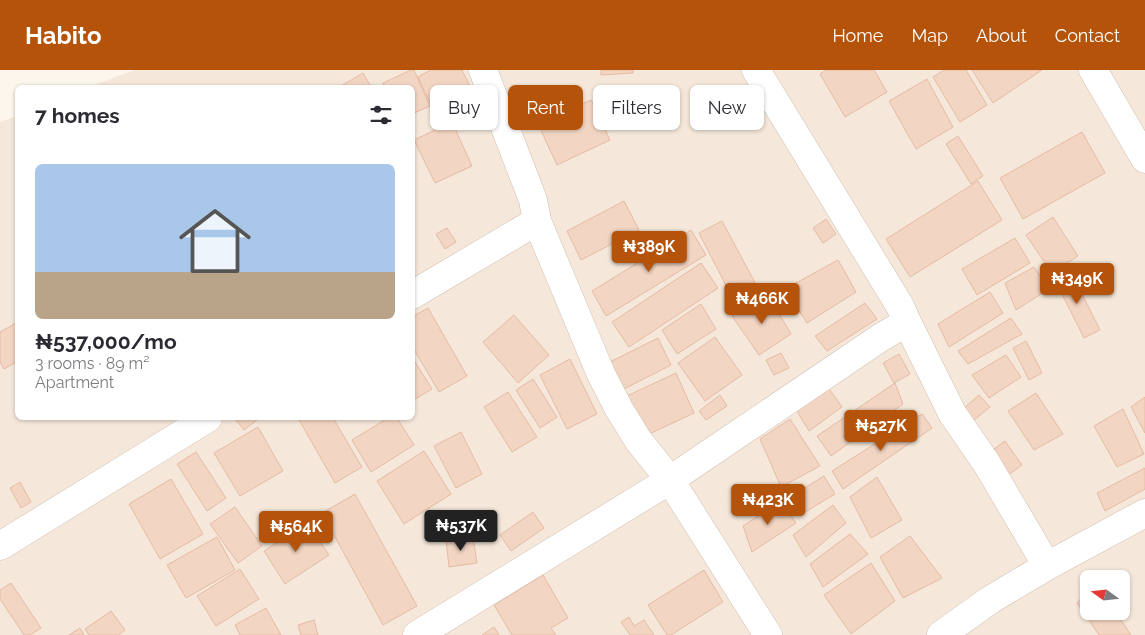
<!DOCTYPE html>
<meta charset="utf-8">
<style>
:root{--surface:#fff;--page:#f7f7f7;--text:#2b2b33;--muted:#7c7c81;--accent:#b45309}
body{margin:0;font-family:Raleway,sans-serif;background:var(--page);color:var(--text);height:100vh;display:flex;flex-direction:column;font-size:19px;white-space:nowrap}
*{box-sizing:border-box;margin:0}
p{font-size:16px;color:var(--muted)}
.icon{flex:none;width:28px;height:28px;fill:none;stroke:currentColor;stroke-width:2;stroke-linecap:round;stroke-linejoin:round}
.map{position:relative;flex:1;overflow:hidden}
.panel{position:absolute;left:15px;top:15px;width:400px;height:335px;display:flex;flex-direction:column;background:var(--surface);border-radius:8px;box-shadow:0 1px 4px #0004}
.panel>*{flex:none}
.top-card{position:absolute;left:430px;top:15px;width:475px;height:45px;display:flex;gap:10px}
.needle{width:32px;rotate:285deg}
.fabs{position:absolute;left:1080px;top:500px;display:grid;gap:10px}
.fabs a{display:grid;place-items:center;width:50px;height:50px;border-radius:8px;background:var(--surface);box-shadow:0 1px 4px #0004;font-size:25px}
.price{position:absolute;translate:-50% -42px;padding:0 11px;border-radius:5px;background:var(--accent);color:#fff;font-size:16px;line-height:32px;filter:drop-shadow(0 1px 2px #0008)}
.price::after{content:'';position:absolute;left:50%;top:30px;width:15px;height:11px;margin-left:-8px;background:inherit;clip-path:polygon(0 0,100% 0,50% 100%)}
.price.active{background:#222;color:#fff}
ul{padding:0;list-style:none}
li{display:grid;align-content:center;gap:10px;height:265px;padding:0 20px}
li span{display:grid;place-items:center;height:155px;border-radius:8px;color:#555}
li>.icon{margin-inline-start:auto}
span .icon{width:90px;height:90px;fill:#fffc;stroke-width:1}
li b{font-size:21px}
h2{display:flex;justify-content:space-between;align-items:center;height:60px;padding:0 20px;font-size:21px}
.tag{padding:0 18px;border-radius:8px;background:var(--surface);box-shadow:0 1px 4px #0004;font-size:18px;line-height:45px}
.tag.active{background:var(--accent);color:#fff}
header{display:flex;align-items:center;gap:30px;box-sizing:border-box;height:70px;padding:0 25px;background:var(--accent);color:#fff}
header strong{font-size:24px}
nav{display:flex;gap:28px;margin-inline-start:auto;font-size:18px}
.map>svg:first-child{display:block}
</style>
<header>
<strong>Habito</strong>
<nav><a>Home</a><a>Map</a><a>About</a><a>Contact</a></nav>
</header>
<div class="map">
<svg width="1145" height="565" viewBox="0 0 1145 565">
<rect width="100%" height="100%" fill="#fdf6ec"/>
<!-- residential -->
<path fill="#f5e8da" fill-rule="evenodd" d="M134 0H1145V565H0V52L17 46 18 348H412V18L89 17ZM1089 509H1121V541H1089Z"/>
<!-- building -->
<g fill="#f3d5c3" stroke="#e6bba3">
<polygon points="411,0 414,0 430,36 412,44 412,18 385,18 383,13"/>
<polygon points="431,0 462,0 470,16 431,35 418,7"/>
<polygon points="601,0 633,0 633,3 601,5"/>
<polygon points="826,0 874,0 887,22 845,47 820,4"/>
<polygon points="944,0 966,0 987,35 960,52 933,7"/>
<polygon points="972,0 1042,0 993,33"/>
<polygon points="363,3 372,18 342,18 341,16"/>
<polygon points="927,9 953,57 916,79 889,31"/>
<polygon points="591,30 610,70 557,95 538,54"/>
<polygon points="452,52 472,96 435,113 414,70"/>
<polygon points="1082,62 1105,103 1023,149 1000,108"/>
<polygon points="958,66 983,106 971,114 946,74"/>
<polygon points="978,111 1002,150 910,207 886,169"/>
<polygon points="624,131 639,160 581,190 567,161"/>
<polygon points="1053,147 1078,186 1052,203 1026,165"/>
<polygon points="826,149 836,164 823,173 813,158"/>
<polygon points="722,151 760,222 736,235 699,163"/>
<polygon points="447,158 456,172 445,179 436,164"/>
<polygon points="691,160 706,185 606,246 592,221"/>
<polygon points="1015,168 1030,193 977,225 962,199"/>
<polygon points="838,190 856,222 807,253 785,219"/>
<polygon points="701,193 718,218 629,277 612,252"/>
<polygon points="1034,197 1049,219 1016,240 1005,213"/>
<polygon points="1071,202 1100,260 1084,268 1055,210"/>
<polygon points="990,222 1003,243 949,277 938,254"/>
<polygon points="768,225 791,264 759,285 732,246"/>
<polygon points="865,233 877,249 827,281 815,266"/>
<polygon points="701,234 716,259 677,284 662,260"/>
<polygon points="428,238 467,306 439,322 412,276 412,247"/>
<polygon points="514,245 549,285 518,313 483,272"/>
<polygon points="1011,248 1022,264 968,294 958,281"/>
<polygon points="18,252 18,291 4,299 0,292 0,262"/>
<polygon points="715,267 742,305 705,331 678,293"/>
<polygon points="658,268 671,295 624,319 610,292"/>
<polygon points="1026,271 1042,303 1029,310 1013,278"/>
<polygon points="781,283 789,298 774,305 766,290"/>
<polygon points="899,284 910,304 894,313 883,293"/>
<polygon points="1006,285 1021,307 989,328 972,305"/>
<polygon points="412,287 432,319 412,331"/>
<polygon points="570,289 597,344 567,359 540,305"/>
<polygon points="676,303 694,343 645,366 627,326"/>
<polygon points="533,309 557,347 540,358 516,320"/>
<polygon points="895,313 903,334 831,386 817,366"/>
<polygon points="827,316 842,337 809,361 795,338"/>
<polygon points="508,322 537,367 512,382 484,337"/>
<polygon points="1036,323 1063,364 1034,380 1008,341"/>
<polygon points="720,325 727,336 706,350 699,341"/>
<polygon points="979,325 990,337 973,351 963,339"/>
<polygon points="1145,327 1145,363 1131,337"/>
<polygon points="1123,339 1144,384 1117,397 1094,356"/>
<polygon points="922,344 932,358 843,419 832,401"/>
<polygon points="237,348 255,348 257,350 244,360 235,349"/>
<polygon points="298,348 333,348 362,397 335,413"/>
<polygon points="388,348 397,348 414,375 371,402 352,370"/>
<polygon points="790,349 820,396 781,417 760,369"/>
<polygon points="258,357 283,401 240,426 214,383"/>
<polygon points="461,362 482,404 456,418 434,376"/>
<polygon points="1005,371 1022,395 1007,406 990,382"/>
<polygon points="424,381 451,424 404,454 377,411"/>
<polygon points="196,382 226,428 207,441 177,394"/>
<polygon points="1145,398 1145,419 1105,441 1097,423"/>
<polygon points="824,406 835,424 800,445 790,427"/>
<polygon points="877,407 902,450 871,468 850,427"/>
<polygon points="171,409 203,464 160,489 129,434"/>
<polygon points="20,412 31,432 21,438 10,418"/>
<polygon points="355,424 417,536 383,555 322,443"/>
<polygon points="781,431 796,453 752,482 743,456"/>
<polygon points="833,435 846,453 806,487 793,465"/>
<polygon points="235,437 262,476 238,493 210,454"/>
<polygon points="533,442 544,458 511,481 500,465"/>
<polygon points="307,453 329,485 285,514 264,481"/>
<polygon points="850,464 868,484 823,517 810,494"/>
<polygon points="910,466 942,508 903,528 880,487"/>
<polygon points="217,467 235,500 186,528 167,495"/>
<polygon points="473,467 477,493 449,497 446,470"/>
<polygon points="871,493 895,531 851,564 824,525"/>
<polygon points="240,499 259,529 216,556 197,526"/>
<polygon points="704,500 723,532 671,565 667,565 648,535"/>
<polygon points="543,505 568,548 551,558 556,565 512,565 494,535"/>
<polygon points="11,513 41,558 30,565 24,565 0,529 0,520"/>
<polygon points="1089,519 1089,541 1115,541 1131,565 1099,565 1077,533"/>
<polygon points="266,538 281,565 240,565 235,555"/>
<polygon points="111,541 125,560 119,565 89,565 85,559"/>
<polygon points="629,547 634,556 644,550 654,565 630,565 621,552"/>
<polygon points="314,550 318,565 301,565 298,555"/>
<polygon points="494,557 499,565 482,565"/>
<polygon points="80,558 84,565 69,565"/>
</g>
<g fill="none" stroke-linecap="round" stroke-linejoin="round">
<defs>
<g id="street">
<polyline points="483,0 533,130 537,151 601,304 619,339 638,370 670,410 768,565"/>
<polyline points="1093,0 1145,89"/>
<polyline points="412,225 537,151"/>
<polyline points="907,252 952,343 987,394 1047,496"/>
<polyline points="0,476 208,348"/>
<polyline points="417,565 670,410 880,268 907,252 900,236 756,0"/>
<polyline points="941,565 990,530 1047,496 1145,443"/>
</g>
</defs>
<!-- street casing -->
<use href="#street" stroke="#d1beb0" stroke-width="29"/>
<!-- street -->
<use href="#street" stroke="#fff" stroke-width="28"/>
</g>
</svg>
<div class="fabs">
<a><svg class="needle" viewBox="-14 -14 28 28"><path d="M0-13l5 13h-10z" fill="#e53935"/><path d="M0 13l5-13h-10z" fill="#7c7c81"/></svg></a>
</div>
<b class="price" style="left:649px;top:203px">₦389K</b>
<b class="price" style="left:1077px;top:235px">₦349K</b>
<b class="price" style="left:762px;top:255px">₦466K</b>
<b class="price" style="left:881px;top:382px">₦527K</b>
<b class="price" style="left:768px;top:456px">₦423K</b>
<b class="price active" style="left:461px;top:482px">₦537K</b>
<b class="price" style="left:296px;top:483px">₦564K</b>
<div class="top-card">
<a class="tag">Buy</a>
<a class="tag active">Rent</a>
<a class="tag">Filters</a>
<a class="tag">New</a>
</div>
<section class="panel">
<h2>7 homes<svg class="icon" aria-label="filters" viewBox="0 0 24 24"><path d="M4 7h16M4 17h16"/><circle cx="9" cy="7" r="2"/><circle cx="15" cy="17" r="2"/></svg></h2>
<ul>
<li><span style="background:linear-gradient(#a9c7e8 70%,#b9a48a 0)"><svg class="icon" aria-label="home" viewBox="0 0 24 24"><path d="M3 11l9-7 9 7M6 9v11h12V9"/></svg></span><div><b>₦537,000/mo</b><p>3 rooms · 89 m²</p><p>Apartment</p></div></li>
</ul>
</section>
</div>
